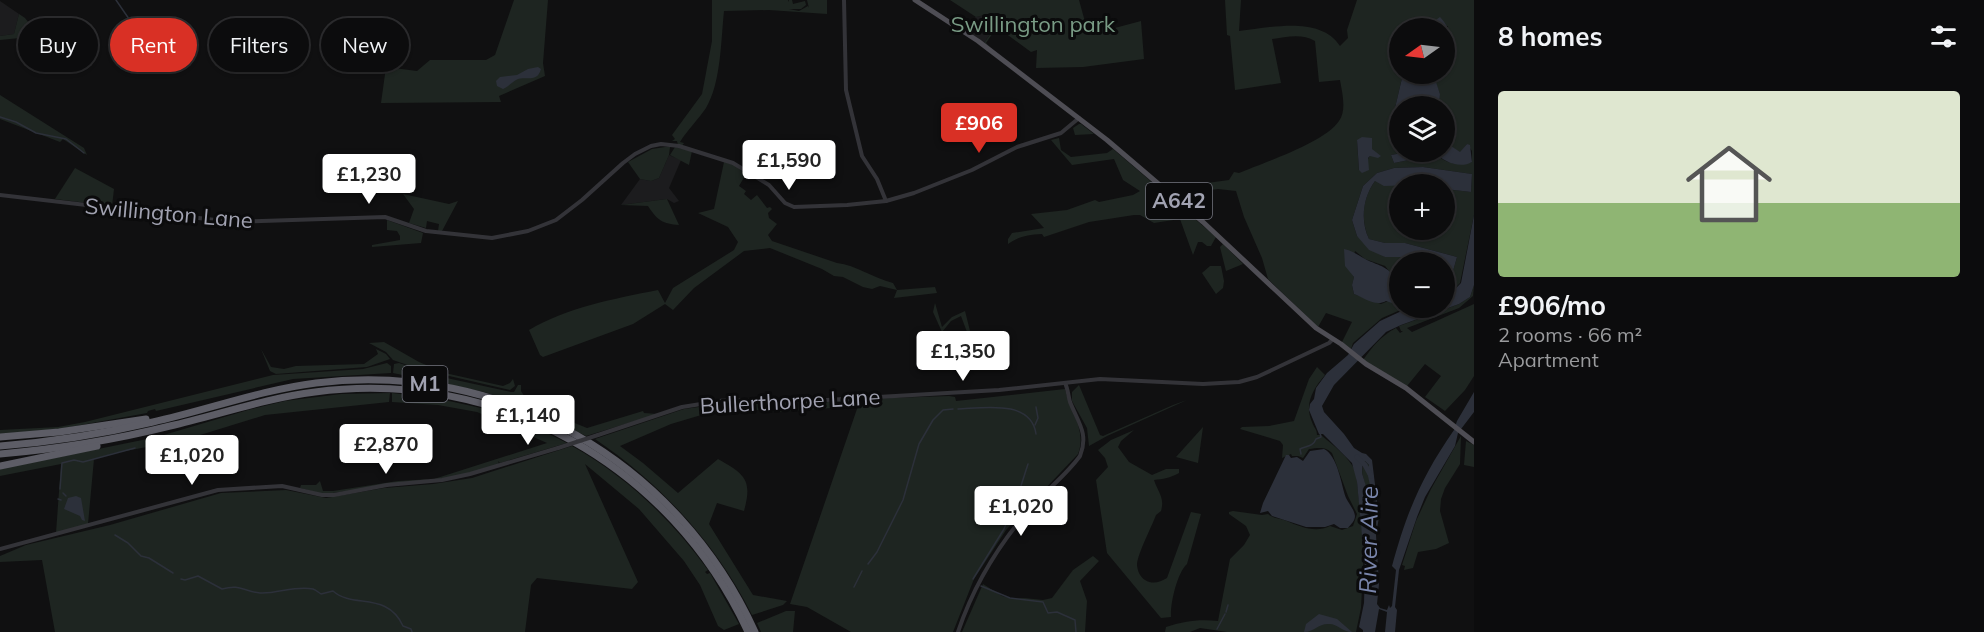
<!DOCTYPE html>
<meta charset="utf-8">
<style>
:root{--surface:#0c0c0d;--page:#151516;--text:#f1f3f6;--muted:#9a9b9d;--line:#2c2c2e;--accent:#d93025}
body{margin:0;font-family:Mulish,sans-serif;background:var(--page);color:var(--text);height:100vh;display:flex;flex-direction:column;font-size:22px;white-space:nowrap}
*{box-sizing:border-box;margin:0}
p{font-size:20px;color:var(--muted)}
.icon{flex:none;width:33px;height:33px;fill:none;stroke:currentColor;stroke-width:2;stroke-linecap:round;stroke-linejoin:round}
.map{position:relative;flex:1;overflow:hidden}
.sheet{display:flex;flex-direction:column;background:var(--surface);width:510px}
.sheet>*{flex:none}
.hud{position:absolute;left:18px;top:18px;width:570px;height:54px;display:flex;gap:12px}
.needle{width:39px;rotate:256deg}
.tools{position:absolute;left:1389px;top:18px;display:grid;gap:12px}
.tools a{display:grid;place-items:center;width:66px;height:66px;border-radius:50%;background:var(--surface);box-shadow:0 2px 4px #0004,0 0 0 2px var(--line);font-size:30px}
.price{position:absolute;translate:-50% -51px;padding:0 14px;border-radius:6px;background:#fff;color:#222;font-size:20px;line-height:39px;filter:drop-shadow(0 2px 3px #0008)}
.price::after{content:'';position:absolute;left:50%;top:36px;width:18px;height:14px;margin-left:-9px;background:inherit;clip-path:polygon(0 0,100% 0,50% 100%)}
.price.active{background:var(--accent);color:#fff}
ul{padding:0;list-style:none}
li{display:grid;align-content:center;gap:12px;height:318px;padding:0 24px}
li+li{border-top:2px solid var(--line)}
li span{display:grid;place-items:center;height:186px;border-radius:6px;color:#555}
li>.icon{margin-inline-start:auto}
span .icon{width:108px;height:108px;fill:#fffc;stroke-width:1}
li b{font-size:26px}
h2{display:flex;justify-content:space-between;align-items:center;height:72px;padding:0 24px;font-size:26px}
.pill{padding:0 21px;border-radius:27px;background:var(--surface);box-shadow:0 2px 4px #0004,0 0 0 2px var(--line);font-size:21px;line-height:54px}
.pill.active{background:var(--accent);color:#fff}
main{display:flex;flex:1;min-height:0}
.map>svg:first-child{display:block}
</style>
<main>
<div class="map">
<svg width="1474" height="632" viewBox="0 0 1474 632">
<rect width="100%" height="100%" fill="#101011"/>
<!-- built -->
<g fill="#1c1c1e">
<polygon points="0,1 19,14 14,34 0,36"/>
<polygon points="985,15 996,26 984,43 962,28 976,17"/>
<polygon points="669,155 681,160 669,188 679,201 674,203 667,199 621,205 640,179 651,181 659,178"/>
</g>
<!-- green -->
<g fill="#1e2521" fill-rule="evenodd">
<polygon points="514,0 548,0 543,63 545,76 499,96 501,102 381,103 386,67 417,71 430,60 486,60 495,55"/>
<path d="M712 0H788V2L789 0H792L793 4 805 1 806 5 801 9H789L799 11 808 6 809 8 807 0H827V14L769 10 724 11C721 40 721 83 706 108 698 120 688 129 680 142L684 143 682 146 678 145 677 141H672L675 139 672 135 702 94 712 41Z"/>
<polygon points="950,0 1079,0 1087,29 1089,30 1108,26 1111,29 1141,21 1144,59 1083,67 1036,68 1037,50 1031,52 997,27 986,43 992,49 984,43 996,26 985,15 976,17"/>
<path d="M1225 0H1241L1239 31C1269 28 1320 15 1340 46L1348 38 1347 30 1357 0H1474V215L1460 283 1450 294 1445 296V268L1453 271 1457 257 1405 243H1385L1369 239C1360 220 1363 197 1375 181L1402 184H1400V230H1444L1445 189 1471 192 1472 174 1423 167 1394 168 1377 173 1363 186 1352 220 1357 236 1385 257H1413L1428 262H1400L1399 283 1385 266 1365 259 1355 251 1351 272 1354 277 1352 285 1354 294 1381 304 1398 297 1399 287 1400 308H1405L1382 318 1353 343 1351 349 1342 342 1352 322 1326 313 1318 327 1268 279 1262 258 1244 217 1236 191 1218 189 1178 194 1170 188 1229 180 1234 172 1239 173C1265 162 1324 143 1339 121 1347 110 1342 92 1340 80L1319 82 1315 41C1302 33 1286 37 1272 39L1281 83 1235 90 1230 36 1227 35ZM1427 25 1448 26V58L1445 63 1444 74H1436L1433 76 1440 94 1439 106H1444L1445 144H1448L1460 153 1467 144 1472 151V162C1458 166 1444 164 1435 152H1429V156L1394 163 1391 155 1407 152H1400V106H1430L1418 97 1395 108 1403 74H1400V28H1425ZM1357 141 1370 142 1374 156H1370L1359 170Z"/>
<polygon points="19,14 25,18 39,36 0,40 0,36 14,34"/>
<polygon points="0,95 84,148 87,155 63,139 60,142 0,119"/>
<polygon points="1079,124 1081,124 1094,134 1075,135 1073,128"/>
<path d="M1059 138 1061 150 1071 157 1107 153 1113 149 1216 237 1211 246H1207L1202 242H1198L1193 255 1180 219 1154 223 1140 215H1134L1089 222 1044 237 1042 234C1027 235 1020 236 1008 244V239L1012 233 1044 228 1031 214 1067 210 1095 200 1099 202 1133 195 1140 191 1123 180 1114 159 1072 165 1051 140Z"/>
<polygon points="665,147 670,147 669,155 659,178 651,181 640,179 628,162 652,149"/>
<polygon points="675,147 692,151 689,165 670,155"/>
<path d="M724 162 734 165 746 174 739 186 746 191 744 194 751 200 757 195 767 208 770 207 772 209 768 213 769 218 777 224 768 235 772 241 837 263C856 265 873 278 893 283L897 290 935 287 937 293 894 298 897 290 880 286 872 289 863 287 843 277 834 276 822 269 770 248 744 251 694 288 673 310 665 304 633 324 543 357 540 355 529 330C569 307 613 299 658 290L665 303 673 288 734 250 738 242 728 227 698 213 714 209Z"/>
<polygon points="75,168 114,189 112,206 55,199"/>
<polygon points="403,194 449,204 458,201 442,231 438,231 439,224 427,221 426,228 409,223 414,209"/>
<path d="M667 199 679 225C663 224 657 220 648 206L621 205Z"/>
<polygon points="387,220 423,233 421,243 372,247 372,245 400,240 400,236 397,231 387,230"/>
<polygon points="1223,244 1243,264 1226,271 1220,247"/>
<polygon points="1210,266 1221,266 1224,281 1223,288 1216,294 1202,273"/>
<path d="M1474 285 1473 296 1459 308 1407 328 1412 332 1474 304V376L1465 390 1445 411 1425 397 1441 376 1425 364 1407 386 1363 360C1373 346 1381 336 1396 328L1400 333 1403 331H1401L1399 326 1459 304 1470 297Z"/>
<polygon points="935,303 942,327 952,317 965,311 970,331 967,332 961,316 951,321 942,332 933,312"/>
<polygon points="384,342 419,362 445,373 503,386 510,383 513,379 515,386 510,390 419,369 393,360 386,352 369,343"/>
<polygon points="261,349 271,367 284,369 296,366 364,364 378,354 376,349 386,354 390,359 367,367 276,374 270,371"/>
<polygon points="387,363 391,366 391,373 293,379 156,411 155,409 148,411 147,413 59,429 0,434 0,430 58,427 85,422 273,375 363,369"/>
<polygon points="399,363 442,377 511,392 514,392 518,385 521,385 521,391 530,405 587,428 643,411 644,413 658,414 586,436 528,407 484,392 393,373 394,364"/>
<path d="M1317 367 1325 375C1313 389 1304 404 1312 422 1314 428 1317 429 1317 435H1321C1334 446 1349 457 1356 472L1364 550 1361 608 1356 632H1227L1200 628 1190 632H1165L1166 627C1184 621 1199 619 1218 621L1230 559 1244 545 1250 535 1246 526 1229 514V512L1233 511 1262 515 1268 514C1274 519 1280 518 1287 521 1300 527 1316 533 1330 526L1342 530 1353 526 1357 514 1348 496 1332 453C1325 446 1318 448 1309 449L1303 458 1298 456H1292L1291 454 1282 458 1283 445 1280 441 1240 429 1242 427 1269 426 1294 421 1309 379Z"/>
<polygon points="1079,385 1100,435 1103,436 1173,405 1187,400 1107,436 1089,446 1087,428 1072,401 1072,392"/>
<path d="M1065 389C1070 411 1087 430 1078 454L1006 530 974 579 953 632H851L807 607 790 604 858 406 778 412 737 408 718 410 671 424 620 446 643 463 678 493 718 459C744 474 753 479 744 511L717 503 709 524 753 595 787 601 783 605 752 615C716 543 661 484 595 439L684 409 728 403H817L862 399 949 396 955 397 956 401Z"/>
<polygon points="390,393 389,402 265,415 184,440 115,453 94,459 88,524 56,533 61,464 0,476 0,469 157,437 248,410 285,401 341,394"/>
<polygon points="392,393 440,399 490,410 527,423 567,443 500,463 498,461 499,464 469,473 436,480 434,479 547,443 477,412 438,405 392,402"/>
<polygon points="1203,427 1198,463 1176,457"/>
<path d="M1134 430 1121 441 1118 447 1129 462 1152 475 1166 469H1179V473C1170 478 1163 479 1154 480 1158 492 1165 498 1161 511L1156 515C1152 526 1138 553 1137 564 1137 570 1140 577 1145 580 1153 585 1160 582 1167 578L1191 512 1201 514 1187 564C1177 573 1170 604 1171 617L1161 618 1107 553 1096 480 1108 467 1105 458 1098 450 1111 440Z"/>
<polygon points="1461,436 1460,464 1445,488 1441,499 1440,511 1449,543 1436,549 1418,552 1413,568 1404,570 1405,566 1402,565 1416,521 1431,489"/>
<polygon points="1466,441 1474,445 1474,467 1464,465"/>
<path d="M572 446C627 477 671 519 708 570L705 572 707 574 710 573 739 624 724 630 718 626 700 585 684 561 639 509 585 464 638 582 632 589 537 578 531 585 525 632H55L42 560 0 562V556L26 545 110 525 221 493 286 490 326 498 384 488 433 484 472 478Z"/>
<path d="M1364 460 1369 465C1367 478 1374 489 1373 501L1370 503 1362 473Z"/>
<polygon points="432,479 333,493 319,493 300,488 301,485 316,485 320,481 323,491 333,491 398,481"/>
<polygon points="1093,556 1099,561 1080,581 1087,601 1085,632 962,632 983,584 1002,596 1013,599 1024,598 1043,600 1052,598 1073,570"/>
<polygon points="786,611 795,611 793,632 761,632 757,623"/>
</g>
<!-- water -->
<g fill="#2c303a" fill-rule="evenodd">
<path d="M1440 17C1452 30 1457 48 1445 63L1444 28H1425Z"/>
<path d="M538 67 541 69C537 84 525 75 516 80 511 83 508 87 503 89L497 86 496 81 500 77 517 75 528 69Z"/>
<polygon points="1403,74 1436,74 1434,76 1440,94 1439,106 1430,106 1418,97 1395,108"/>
<polygon points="1362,137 1372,138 1372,149 1381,156 1378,158 1370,156 1368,158 1369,170 1362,173 1359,170 1357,140"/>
<path d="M1445 144H1448L1460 152 1467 144 1470 145 1472 162C1460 169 1443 162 1435 152H1444Z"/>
<polygon points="1407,152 1429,152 1429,156 1394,163 1391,155"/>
<path d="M1423 167 1472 174 1471 192 1445 189 1444 184 1384 186 1375 181C1363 197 1360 221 1369 239L1385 243H1405L1457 257 1453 271 1445 268 1444 262H1428L1413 257H1385L1369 250 1357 236 1352 220 1363 186 1377 173 1394 168Z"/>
<path d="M1474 215V285L1470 297 1459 304 1401 325 1386 332 1334 385 1322 406 1324 412 1344 434 1354 448 1362 453 1366 454 1372 460 1379 517 1376 535 1379 584 1377 604 1380 608 1387 610 1389 605 1390 608 1392 606 1396 570 1392 566C1407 511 1422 476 1454 430L1457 421 1474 392V412L1458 433 1455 446 1425 497 1417 517 1399 570 1395 607 1397 610 1395 632H1385L1387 612 1379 609 1375 632H1363V630L1359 627 1364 603 1365 568 1357 482 1352 463 1323 434H1319L1309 410 1310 404 1314 399 1316 388 1327 373 1348 355 1354 344 1380 321 1408 308H1444L1445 296 1450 294 1461 283ZM1363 461H1365L1369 465 1367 471 1372 495 1374 498 1371 503 1362 473Z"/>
<path d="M1344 249C1354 251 1359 256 1367 260 1385 268 1387 266 1399 283L1398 297 1392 303 1386 301C1375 307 1365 298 1354 294L1352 285 1354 277 1345 266Z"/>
<path d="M1324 449C1338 456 1341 484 1346 498 1349 504 1354 509 1355 516 1355 521 1351 524 1348 528H1340L1334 524 1325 527H1306L1272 516 1268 511 1260 513 1263 503 1286 455H1289L1291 458 1297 457 1303 461 1310 451Z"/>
<polygon points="76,496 81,498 85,521 82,520 80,516 64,509 68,498"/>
<path d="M1319 614 1337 619 1352 632C1342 632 1337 623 1328 624 1318 624 1314 632 1304 632L1306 624Z"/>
</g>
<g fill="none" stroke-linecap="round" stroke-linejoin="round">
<!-- stream -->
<g stroke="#2c303a" stroke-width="1.5">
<polyline points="116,0 149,48"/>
<polyline points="0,117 16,122 36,133 66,139 84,153"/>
<path d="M958 409C983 408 1031 399 1036 434"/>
<polyline points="1035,425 1038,418 1036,407"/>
<path d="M1301 454 1300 449C1306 446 1313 447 1316 439L1321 437 1320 433"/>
<polyline points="60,489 62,463 74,460 83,462 135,448"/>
<polyline points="1019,492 1028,464"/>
<polyline points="63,493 66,496"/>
<polyline points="58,499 61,500"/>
<polyline points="115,535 128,543 141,556 149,558 173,573"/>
<polyline points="868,564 877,552 903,500 919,444 933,420 943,410 953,409"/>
<path d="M181 579 185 580 198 576 222 589C241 584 242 591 260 593 277 594 296 585 313 589 316 590 318 592 321 594L333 591C353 609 387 591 403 626L411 629 412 632"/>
<polyline points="973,579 1004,529 1016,500"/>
<polyline points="981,586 1010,598 1043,602 1048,613 1057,612 1075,620 1076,632"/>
<polyline points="854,587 862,571"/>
<polyline points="1226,612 1228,605"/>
<polyline points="1217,629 1225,614"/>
</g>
<!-- river -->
<polyline stroke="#2c303a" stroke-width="5" points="1357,457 1365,465 1371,476"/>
<!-- tertiary -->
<g stroke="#333338" stroke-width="4">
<polyline points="844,0 846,90 862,156 877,179 886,201"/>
<polyline points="0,195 233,222 385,217 426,231 492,238 528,231 556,220 582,200 623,163 635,154 651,146 661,144 679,146 733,163 769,185 785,203 794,207 847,205 886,201 914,193 972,170 1017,147 1061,133 1079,118"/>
<polyline points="598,435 682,407 726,400 809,401 999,390 1100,379 1203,384 1239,382 1257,377 1329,343 1333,339"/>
<polyline points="0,549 218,490 282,486 322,495 334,495 387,485 442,480 470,474 558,448"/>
<path d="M958 632C974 584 1001 541 1034 504 1049 488 1067 474 1080 456 1089 434 1078 422 1070 402 1068 395 1068 389 1065 383"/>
</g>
<!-- primary -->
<polyline stroke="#4e4d54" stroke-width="5" points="915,0 978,41 1107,140 1203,222 1316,328 1341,344 1366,364 1406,388 1474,442"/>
<!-- motorway -->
<g stroke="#5d5d66" stroke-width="7">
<polyline points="0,437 59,432 146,419"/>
<path d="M0 446C51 442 102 434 153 422 207 410 261 390 316 383 502 360 678 462 755 632"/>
<path d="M0 454C57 449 114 440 170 426 218 415 266 398 315 392 498 368 671 465 748 632"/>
<polyline points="0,466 97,446"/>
</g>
<!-- tertiary-bridge -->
<polyline stroke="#333338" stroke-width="4" points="558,448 598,435"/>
</g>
<g text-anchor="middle" stroke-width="6" stroke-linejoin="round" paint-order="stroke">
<!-- shield labels -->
<g fill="#0b0b0c" stroke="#747580" stroke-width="1.5">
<rect x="1146" y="183" width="66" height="36" rx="4.5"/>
<rect x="402.5" y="366" width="45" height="36" rx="4.5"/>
</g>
<g font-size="21" font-weight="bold" fill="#a1a2b1">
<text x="1179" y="208">A642</text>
<text x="425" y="391">M1</text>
</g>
<!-- park labels -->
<g font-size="22" fill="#799b85" stroke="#0b0b0c">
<text x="1033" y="32">Swillington park</text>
</g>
<!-- street labels -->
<g font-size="22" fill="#a1a2b1" stroke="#0b0b0c">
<text transform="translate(169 213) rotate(5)" y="8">Swillington Lane</text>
<text transform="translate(790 401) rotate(-3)" y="8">Bullerthorpe Lane</text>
</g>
<!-- water labels -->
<g font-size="24" font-style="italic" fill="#7985ab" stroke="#0b0b0c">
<text transform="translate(1369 540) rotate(-89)" y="8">River Aire</text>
</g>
</g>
</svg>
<div class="tools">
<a><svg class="needle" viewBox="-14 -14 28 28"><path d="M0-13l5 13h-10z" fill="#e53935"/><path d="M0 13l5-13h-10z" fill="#9a9b9d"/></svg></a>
<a><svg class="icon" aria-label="layers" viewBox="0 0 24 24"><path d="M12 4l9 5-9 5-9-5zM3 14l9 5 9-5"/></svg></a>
<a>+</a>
<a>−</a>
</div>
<b class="price active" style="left:979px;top:154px">£906</b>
<b class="price" style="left:789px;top:191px">£1,590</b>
<b class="price" style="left:369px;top:205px">£1,230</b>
<b class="price" style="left:963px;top:382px">£1,350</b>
<b class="price" style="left:528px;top:446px">£1,140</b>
<b class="price" style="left:386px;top:475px">£2,870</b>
<b class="price" style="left:192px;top:486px">£1,020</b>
<b class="price" style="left:1021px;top:537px">£1,020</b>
<div class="hud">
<a class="pill">Buy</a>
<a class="pill active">Rent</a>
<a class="pill">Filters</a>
<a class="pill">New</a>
</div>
</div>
<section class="sheet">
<h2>8 homes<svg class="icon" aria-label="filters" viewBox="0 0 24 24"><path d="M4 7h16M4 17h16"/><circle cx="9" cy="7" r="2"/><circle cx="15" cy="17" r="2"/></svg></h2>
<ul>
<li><span style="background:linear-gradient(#dfe7d0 60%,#8fb573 0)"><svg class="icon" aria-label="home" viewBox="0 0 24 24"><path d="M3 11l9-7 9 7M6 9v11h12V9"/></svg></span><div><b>£906/mo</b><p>2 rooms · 66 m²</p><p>Apartment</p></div></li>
</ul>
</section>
</main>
